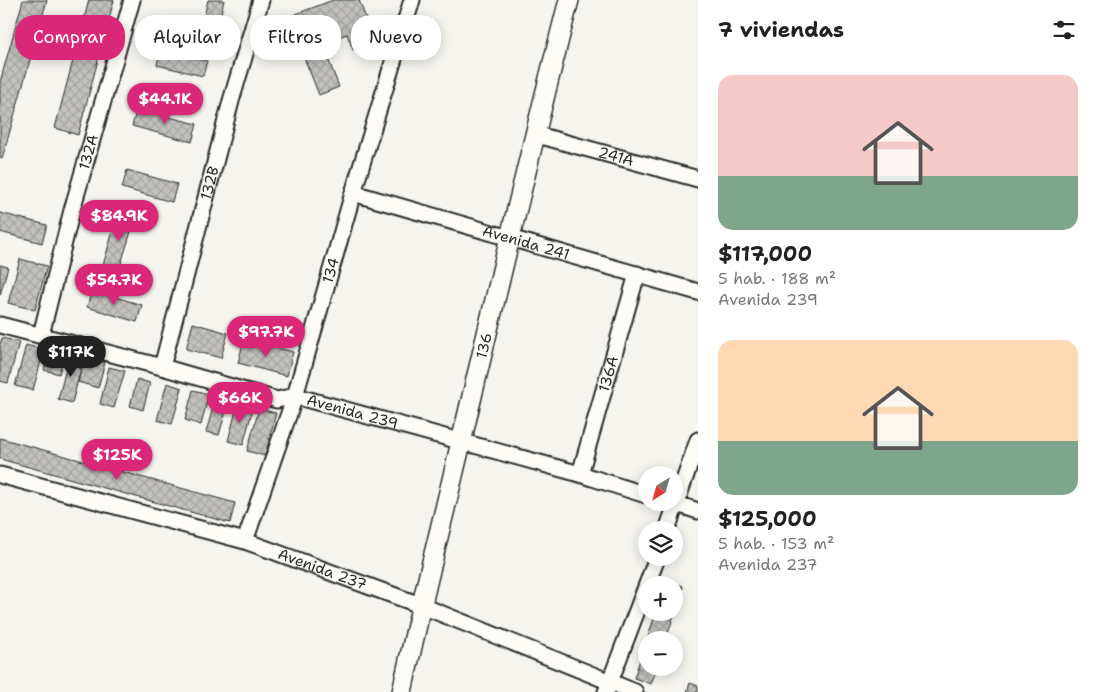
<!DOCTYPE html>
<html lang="es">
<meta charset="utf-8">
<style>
:root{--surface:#fff;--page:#f6f6f6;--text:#222;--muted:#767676;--accent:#db2777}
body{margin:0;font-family:"Shantell Sans",sans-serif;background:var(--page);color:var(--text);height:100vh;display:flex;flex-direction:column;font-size:19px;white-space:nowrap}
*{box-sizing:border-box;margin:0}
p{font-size:16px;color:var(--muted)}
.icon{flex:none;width:28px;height:28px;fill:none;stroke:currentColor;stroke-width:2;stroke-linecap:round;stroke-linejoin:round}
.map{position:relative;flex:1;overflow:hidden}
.details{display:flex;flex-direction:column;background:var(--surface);width:400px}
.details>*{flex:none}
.banner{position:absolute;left:15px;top:15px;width:475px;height:45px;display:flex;gap:10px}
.needle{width:32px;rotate:217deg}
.controls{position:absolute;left:638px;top:466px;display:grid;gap:10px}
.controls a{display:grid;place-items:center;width:45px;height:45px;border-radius:50%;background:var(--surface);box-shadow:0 2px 12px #0003;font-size:25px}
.price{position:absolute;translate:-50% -42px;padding:0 11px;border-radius:18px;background:var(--accent);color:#fff;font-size:16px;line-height:32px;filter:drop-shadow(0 1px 2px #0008)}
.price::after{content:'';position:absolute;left:50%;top:30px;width:15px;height:11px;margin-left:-8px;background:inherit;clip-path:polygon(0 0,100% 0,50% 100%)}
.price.selected{background:#222;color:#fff}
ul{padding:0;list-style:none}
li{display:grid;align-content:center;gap:10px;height:265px;padding:0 20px}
li span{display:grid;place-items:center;height:155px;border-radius:15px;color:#555}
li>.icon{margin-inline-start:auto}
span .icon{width:90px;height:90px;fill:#fffc;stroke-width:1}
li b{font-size:21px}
h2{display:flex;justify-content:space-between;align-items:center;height:60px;padding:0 20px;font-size:21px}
.pill{padding:0 18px;border-radius:20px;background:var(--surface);box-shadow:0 2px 12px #0003;font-size:18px;line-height:45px}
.pill.selected{background:var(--accent);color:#fff}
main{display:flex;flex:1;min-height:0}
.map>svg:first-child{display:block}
</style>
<main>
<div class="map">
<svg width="698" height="692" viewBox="0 0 698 692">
<defs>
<pattern id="building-cross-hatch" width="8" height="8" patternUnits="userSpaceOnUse" patternTransform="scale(1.25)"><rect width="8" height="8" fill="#c2c1be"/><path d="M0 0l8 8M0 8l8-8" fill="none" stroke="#a7a6a3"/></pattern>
</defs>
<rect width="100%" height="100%" fill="#f5f4ef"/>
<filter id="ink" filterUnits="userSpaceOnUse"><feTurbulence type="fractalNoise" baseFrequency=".02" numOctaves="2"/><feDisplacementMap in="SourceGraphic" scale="10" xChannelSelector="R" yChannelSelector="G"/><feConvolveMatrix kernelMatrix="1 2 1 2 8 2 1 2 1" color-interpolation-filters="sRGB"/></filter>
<g filter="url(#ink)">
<!-- building -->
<g fill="url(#building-cross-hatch)" stroke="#2b2b2b">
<polygon points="23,0 47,0 2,159 0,158 0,82"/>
<polygon points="89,0 114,0 78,135 55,128"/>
<polygon points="208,0 224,0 216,36 200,33"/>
<polygon points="333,0 359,0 375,42 353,50 347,34 322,43 339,87 319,95 288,17"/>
<polygon points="160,51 207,61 203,76 157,65"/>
<polygon points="137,109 197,124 192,142 132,126"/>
<polygon points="127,170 177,184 172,202 122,188"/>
<polygon points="0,213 47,225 42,243 0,232"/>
<polygon points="118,214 135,219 119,270 103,265"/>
<polygon points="20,259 47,266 35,310 8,303"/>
<polygon points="0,265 8,267 0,295"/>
<polygon points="92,290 142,305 137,322 87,307"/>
<polygon points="193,323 228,333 221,358 186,349"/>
<polygon points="2,338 19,342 8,383 0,381 0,344"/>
<polygon points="244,339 293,352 287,376 238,363"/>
<polygon points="26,345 44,350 33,390 15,386"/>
<polygon points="49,352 64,356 59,374 44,370"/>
<polygon points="70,354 84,357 72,403 58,399"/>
<polygon points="85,356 105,362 98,388 78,382"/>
<polygon points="109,367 125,371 114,408 100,404"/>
<polygon points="137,379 150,383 143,410 130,406"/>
<polygon points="167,383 182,388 172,424 157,420"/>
<polygon points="193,390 209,394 201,425 185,420"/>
<polygon points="215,401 228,404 219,435 206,432"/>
<polygon points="238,403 253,408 243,445 228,441"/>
<polygon points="259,409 276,413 265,456 247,451"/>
<polygon points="0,438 235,503 230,523 0,459"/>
<polygon points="666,580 683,586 666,640 647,640 656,612 674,612 674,585 664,585"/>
<polygon points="646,641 646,668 657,668 651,684 634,678"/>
<polygon points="690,683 698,686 698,692 687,692"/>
</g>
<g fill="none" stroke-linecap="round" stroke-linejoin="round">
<defs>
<g id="minor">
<path id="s1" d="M534 134 698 179"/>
<path id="s2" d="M353 193 698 292"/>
<path id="s3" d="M0 325 162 367 277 400 295 396 580 474 646 495"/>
<path id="s4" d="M41 335 72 210 132 0"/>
<path id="s5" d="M162 367 231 101 261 0"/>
<path id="s6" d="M580 474 637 274"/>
<path id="s7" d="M0 475 245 541 420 605 635 692"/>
<polyline points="671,502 698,511"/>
<polyline points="667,530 698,440"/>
<path id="s8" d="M245 541 295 396 353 193 412 0"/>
<polyline points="606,692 657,558"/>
</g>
<g id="tertiary">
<path id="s9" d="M402 692C420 607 442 523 462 438 497 292 531 146 569 0"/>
</g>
</defs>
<!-- minor casing -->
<use href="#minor" stroke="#2b2b2b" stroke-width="19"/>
<!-- tertiary casing -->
<use href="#tertiary" stroke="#2b2b2b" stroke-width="22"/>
<!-- minor -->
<use href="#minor" stroke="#fdfcf7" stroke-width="15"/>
<!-- tertiary -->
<use href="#tertiary" stroke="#fdfcf7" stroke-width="19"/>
</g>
</g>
<g text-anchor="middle" stroke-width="4.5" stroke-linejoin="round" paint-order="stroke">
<!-- street labels -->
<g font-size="15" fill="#2b2b2b" stroke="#fdfcf7">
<text dy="5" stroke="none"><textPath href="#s4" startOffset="189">132A</textPath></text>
<text dy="5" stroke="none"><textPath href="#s1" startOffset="85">241A</textPath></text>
<text dy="5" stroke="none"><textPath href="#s5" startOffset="190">132B</textPath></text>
<text dy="5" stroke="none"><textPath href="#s2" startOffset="180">Avenida 241</textPath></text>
<text dy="5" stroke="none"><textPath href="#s8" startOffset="284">134</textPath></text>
<text dy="5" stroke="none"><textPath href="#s9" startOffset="356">136</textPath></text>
<text dy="5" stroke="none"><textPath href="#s6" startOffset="104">136A</textPath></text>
<text dy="5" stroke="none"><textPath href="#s3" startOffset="365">Avenida 239</textPath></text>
<text dy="5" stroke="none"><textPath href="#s7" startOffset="336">Avenida 237</textPath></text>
</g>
</g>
</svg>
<div class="controls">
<a><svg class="needle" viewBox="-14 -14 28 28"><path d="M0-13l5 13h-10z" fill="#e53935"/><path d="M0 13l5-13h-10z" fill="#767676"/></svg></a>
<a><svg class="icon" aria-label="layers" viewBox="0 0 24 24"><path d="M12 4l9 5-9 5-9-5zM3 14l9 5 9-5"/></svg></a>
<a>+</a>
<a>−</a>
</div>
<b class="price" style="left:165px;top:125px">$44.1K</b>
<b class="price" style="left:119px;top:242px">$84.9K</b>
<b class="price" style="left:114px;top:306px">$54.7K</b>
<b class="price" style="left:266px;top:358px">$97.7K</b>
<b class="price selected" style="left:71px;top:378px">$117K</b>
<b class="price" style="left:240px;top:424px">$66K</b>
<b class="price" style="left:117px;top:481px">$125K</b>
<div class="banner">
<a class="pill selected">Comprar</a>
<a class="pill">Alquilar</a>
<a class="pill">Filtros</a>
<a class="pill">Nuevo</a>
</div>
</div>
<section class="details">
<h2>7 viviendas<svg class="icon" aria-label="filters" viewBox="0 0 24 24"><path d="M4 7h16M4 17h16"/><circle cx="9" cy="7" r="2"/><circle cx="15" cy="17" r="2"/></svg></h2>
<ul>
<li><span style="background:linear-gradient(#f6c9c9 65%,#7fa58c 0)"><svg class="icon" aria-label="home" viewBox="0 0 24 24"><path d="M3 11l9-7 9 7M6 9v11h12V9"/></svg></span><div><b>$117,000</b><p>5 hab. · 188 m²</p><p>Avenida 239</p></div></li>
<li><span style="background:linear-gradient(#ffd9b3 65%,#7fa58c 0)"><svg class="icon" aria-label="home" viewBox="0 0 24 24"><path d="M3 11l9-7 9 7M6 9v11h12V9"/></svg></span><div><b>$125,000</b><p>5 hab. · 153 m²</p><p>Avenida 237</p></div></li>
</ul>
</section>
</main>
